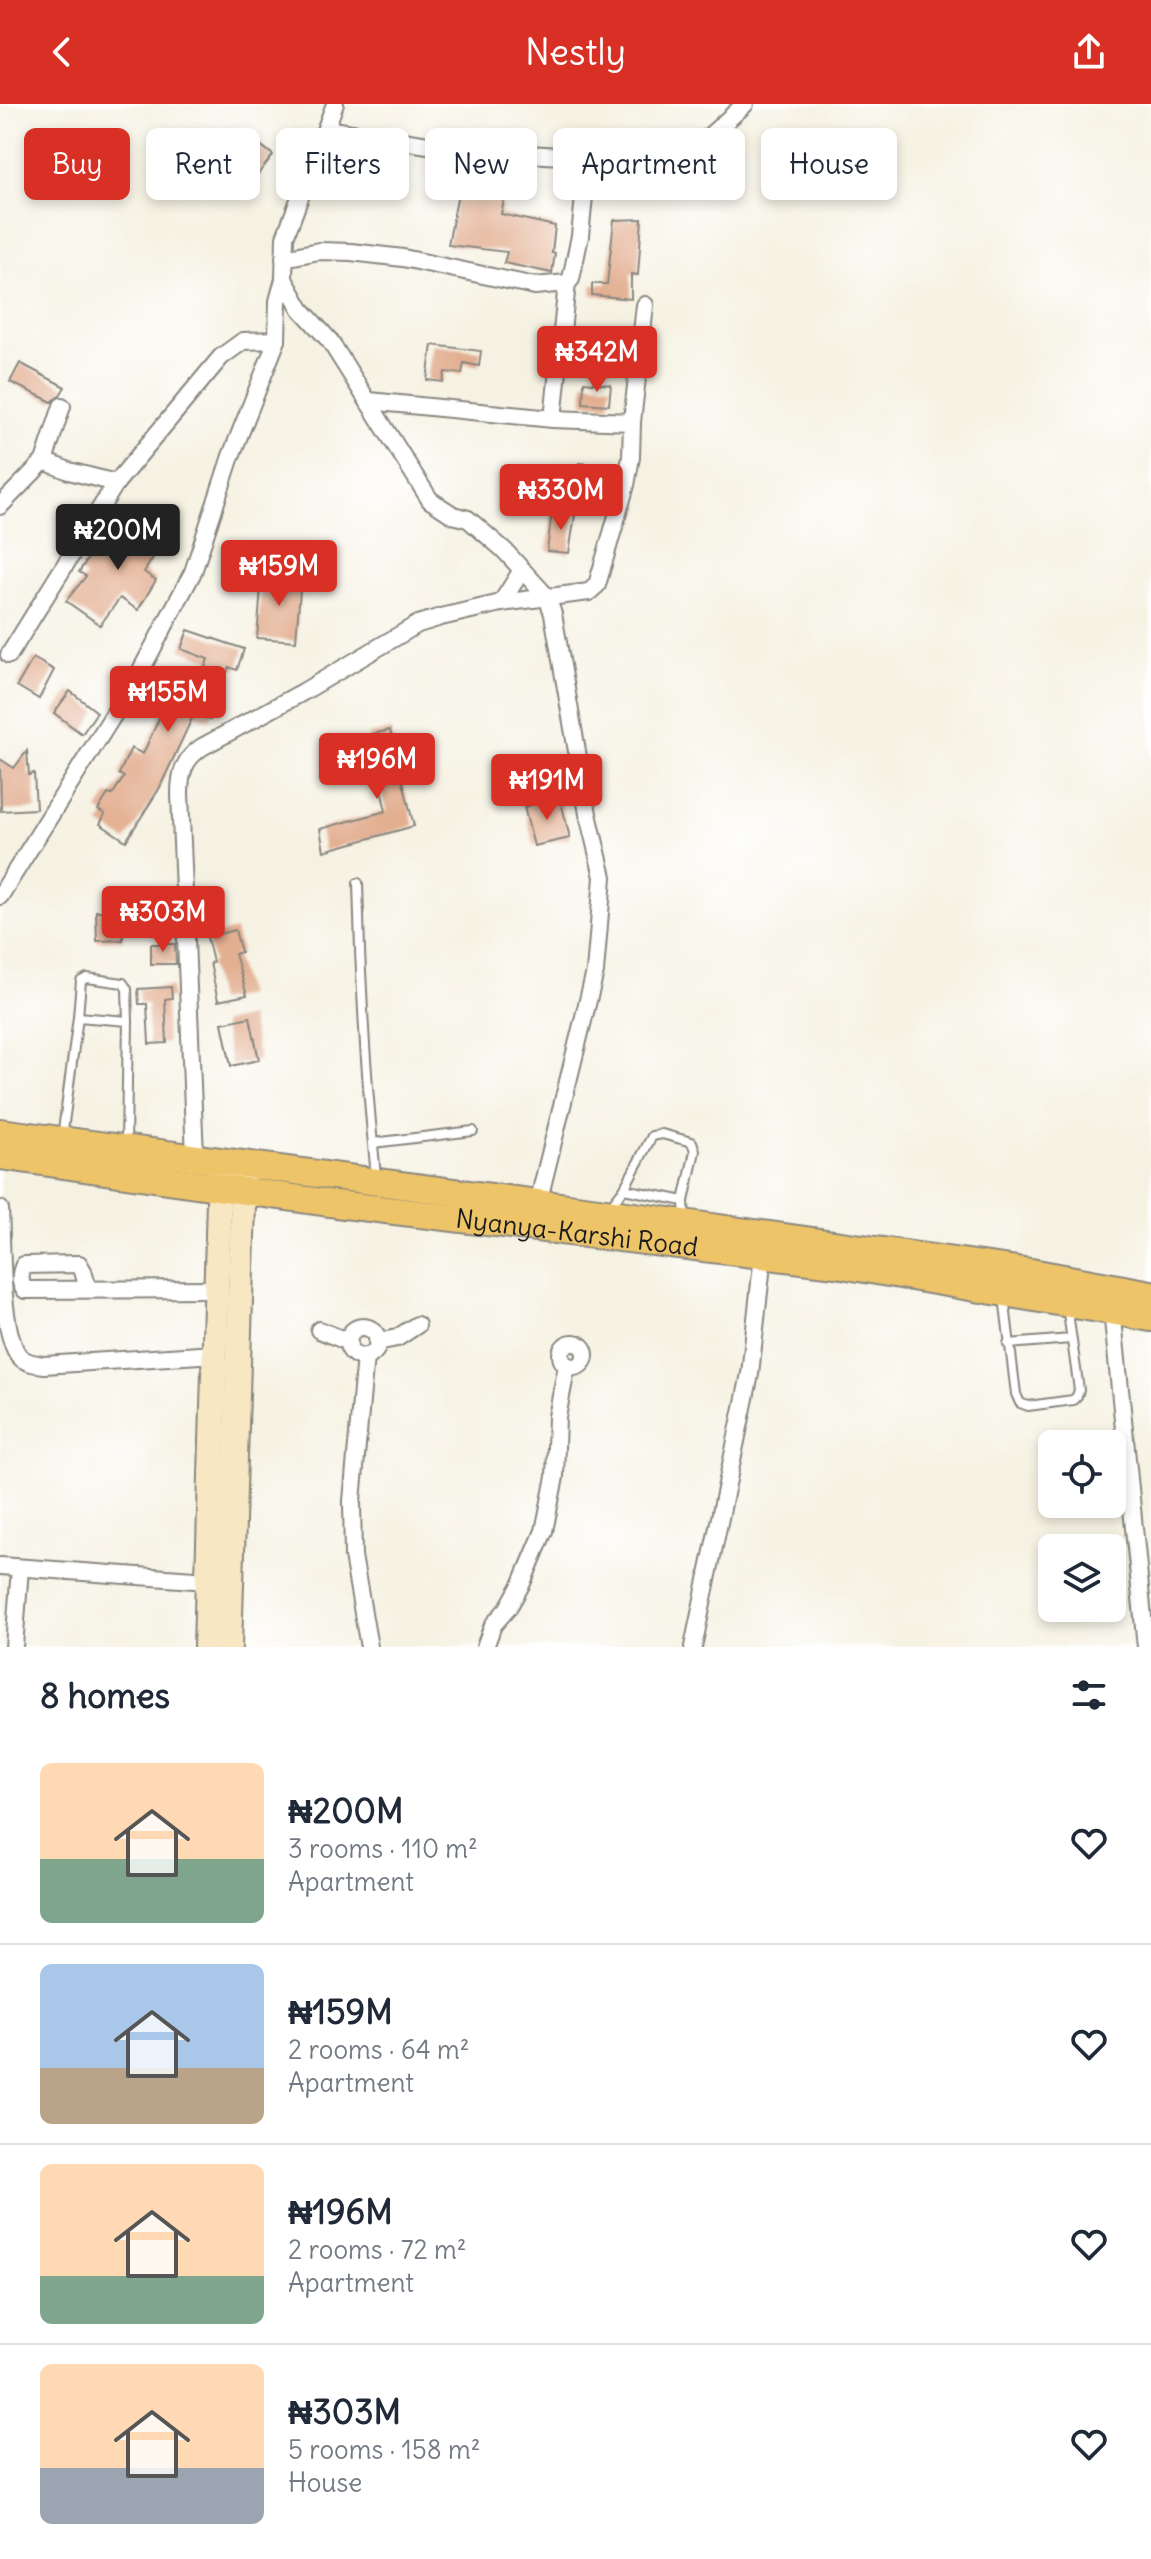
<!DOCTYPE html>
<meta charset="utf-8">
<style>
:root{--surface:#fff;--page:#f2f2f3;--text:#1f2937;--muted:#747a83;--line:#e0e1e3;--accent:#d93025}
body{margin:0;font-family:Delius,sans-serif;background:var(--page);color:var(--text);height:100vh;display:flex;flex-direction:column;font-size:30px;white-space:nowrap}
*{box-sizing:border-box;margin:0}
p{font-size:26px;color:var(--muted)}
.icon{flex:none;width:44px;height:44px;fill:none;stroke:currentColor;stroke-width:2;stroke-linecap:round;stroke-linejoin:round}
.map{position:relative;height:1543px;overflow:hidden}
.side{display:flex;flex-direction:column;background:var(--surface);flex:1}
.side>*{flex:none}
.top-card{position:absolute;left:24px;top:24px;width:1104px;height:72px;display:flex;gap:16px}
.fabs{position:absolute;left:1038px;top:1326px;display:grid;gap:16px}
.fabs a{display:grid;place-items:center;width:88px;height:88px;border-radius:12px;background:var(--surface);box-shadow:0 4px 12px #0003;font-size:40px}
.price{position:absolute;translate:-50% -68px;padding:0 18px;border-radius:8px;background:var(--accent);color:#fff;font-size:26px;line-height:52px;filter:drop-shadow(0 2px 4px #0008)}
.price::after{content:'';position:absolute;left:50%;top:48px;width:24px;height:18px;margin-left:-12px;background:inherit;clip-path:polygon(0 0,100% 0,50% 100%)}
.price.on{background:#222;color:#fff}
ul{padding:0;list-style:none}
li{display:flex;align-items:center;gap:24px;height:200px;padding:0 40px}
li+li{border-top:2px solid var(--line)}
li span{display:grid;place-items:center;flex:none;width:224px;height:160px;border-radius:12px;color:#555}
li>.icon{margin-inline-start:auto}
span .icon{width:96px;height:96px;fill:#fffc;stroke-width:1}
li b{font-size:34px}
h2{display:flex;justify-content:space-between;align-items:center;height:96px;padding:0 40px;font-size:34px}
.pill{padding:0 28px;border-radius:12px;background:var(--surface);box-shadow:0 4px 12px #0003;font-size:28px;line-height:72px}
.pill.on{background:var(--accent);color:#fff}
header{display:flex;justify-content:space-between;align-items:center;height:104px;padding:0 40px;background:var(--accent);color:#fff;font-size:36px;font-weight:600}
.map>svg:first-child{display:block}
</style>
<header><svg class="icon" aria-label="back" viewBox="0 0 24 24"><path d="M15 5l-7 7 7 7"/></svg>Nestly<svg class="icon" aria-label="share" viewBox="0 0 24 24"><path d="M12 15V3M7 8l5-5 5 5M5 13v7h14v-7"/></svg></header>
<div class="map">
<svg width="1151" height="1543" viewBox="0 0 1151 1543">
<rect width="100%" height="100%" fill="#fff"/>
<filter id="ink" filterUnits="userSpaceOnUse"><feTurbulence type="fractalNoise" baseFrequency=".0125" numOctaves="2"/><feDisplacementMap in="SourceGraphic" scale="16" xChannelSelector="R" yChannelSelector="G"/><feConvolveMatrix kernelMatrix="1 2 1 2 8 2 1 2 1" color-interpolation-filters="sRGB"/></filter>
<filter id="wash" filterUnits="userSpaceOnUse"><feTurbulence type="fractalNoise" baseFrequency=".006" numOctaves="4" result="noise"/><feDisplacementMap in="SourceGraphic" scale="32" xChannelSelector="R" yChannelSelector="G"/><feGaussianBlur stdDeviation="1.8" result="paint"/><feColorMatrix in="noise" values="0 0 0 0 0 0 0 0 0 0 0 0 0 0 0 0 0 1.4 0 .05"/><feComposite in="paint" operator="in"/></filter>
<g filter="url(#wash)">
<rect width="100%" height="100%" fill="#f6f2e3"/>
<g id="blocks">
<!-- building -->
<g fill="#e3af91">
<polygon points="239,32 250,42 254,36 273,51 250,80 232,66 239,57 227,47"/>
<polygon points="463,64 509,73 501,110 555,122 552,149 555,149 552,169 504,159 507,148 448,141"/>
<polygon points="642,115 638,171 631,170 631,195 592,191 592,180 607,180 614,116"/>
<polygon points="432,241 481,247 479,262 464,259 462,270 445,268 443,278 427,276"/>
<polygon points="20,259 65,283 60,291 52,298 10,278"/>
<polygon points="584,278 611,281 609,301 583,299"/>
<polygon points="579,359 609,362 604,392 575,386"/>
<polygon points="552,407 575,411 569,449 547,447"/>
<polygon points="124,416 138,425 143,418 166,433 144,468 156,476 138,506 120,494 100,521 66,497 86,472 79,468 98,439 106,444"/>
<polygon points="262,471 301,473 296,537 257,534"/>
<polygon points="188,526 244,545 237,566 229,563 210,616 194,610 159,685 126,737 100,720 105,710 98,706 108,690 112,691 124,673 119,670 131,644 143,650 166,599 154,595 161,576 196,589 208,555 181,545"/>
<polygon points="33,554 54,566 39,595 17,582"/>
<polygon points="70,587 97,608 82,630 54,609"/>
<polygon points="390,626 414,722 324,747 320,725 386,707 368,631"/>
<polygon points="27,647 29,671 34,669 36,705 1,707 0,655 14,664"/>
<polygon points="560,694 570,734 534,742 524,703"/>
<polygon points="96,807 121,808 123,836 97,837"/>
<polygon points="235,826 241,848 235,850 247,891 218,897 210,859 213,858 207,833"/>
<polygon points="151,840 175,840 176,860 151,860"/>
<polygon points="171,883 172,894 165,895 167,939 149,940 147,900 139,900 138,885"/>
<polygon points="250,913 259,956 231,962 222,919"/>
</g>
</g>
</g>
<g filter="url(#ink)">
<use href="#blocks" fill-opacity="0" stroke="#898780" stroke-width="2"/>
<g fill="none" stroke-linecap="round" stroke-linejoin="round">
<defs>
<g id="lane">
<path d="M358 779C360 878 366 974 376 1072"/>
<polyline points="78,913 81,877 87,874 123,879 127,885 128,917"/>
<polyline points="62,1034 78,913 128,917 126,1039"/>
<polyline points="373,1039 473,1027"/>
<polyline points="624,1085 684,1097"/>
<polyline points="609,1104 624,1085 652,1032 662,1030 692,1038 695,1047 684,1097 685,1117"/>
<polyline points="1004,1193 1016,1290 1020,1299 1028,1302 1073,1296 1077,1292 1079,1286 1067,1202"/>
<polyline points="1008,1240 1071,1235"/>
</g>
<g id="street">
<polyline points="326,25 460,46 578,53 672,54 702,39 745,0"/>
<polyline points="284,154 319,147 351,148 403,154 535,182 567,179 571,175 580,132 588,53"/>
<polyline points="284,175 301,205 330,237 430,396 453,411 468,415 504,446 547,493 553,510 588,710 603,773 595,868 538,1099"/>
<polyline points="369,297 553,315 632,318"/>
<polyline points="553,315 567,179"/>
<polyline points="44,357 69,367 116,379 221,253 243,237 277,236"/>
<polyline points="0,402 44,357 62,302"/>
<polyline points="501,499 522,466"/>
<polyline points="9,551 116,379"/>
<polyline points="0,792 139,570 193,468 231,352 277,236 278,197 284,175 285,133 335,0"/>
<path d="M195 1053 180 690C180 669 184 655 202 643L303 588 418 520 441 513 501 499 589 488 597 481 626 381 631 353 632 318 645 201"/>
<path d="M0 1105C2 1138 0 1231 20 1253 26 1259 36 1260 44 1261L215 1250"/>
<path d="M88 1185 83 1167 79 1160 24 1161C20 1169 19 1179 25 1186L217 1185"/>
<polyline points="1112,1206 1146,1543"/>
<circle cx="363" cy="1238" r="15"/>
<polyline points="319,1226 349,1238"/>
<polyline points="377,1238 397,1234 417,1221"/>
<circle cx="573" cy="1251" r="12"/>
<polyline points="365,1252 352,1397 353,1452 369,1543"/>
<polyline points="0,1462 208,1477"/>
<polyline points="14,1543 20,1464"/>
<polyline points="485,1543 493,1521 508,1504 522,1479 544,1427 555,1373 557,1313 567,1261"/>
<polyline points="693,1543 750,1270 763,1151"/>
</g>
<g id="secondary">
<polyline points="206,1543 220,1063"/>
<polyline points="229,1543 244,1070"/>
</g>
<g id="primary">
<polyline points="0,1028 606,1108 1031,1168 1151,1190"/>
<path id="s1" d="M0 1052 336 1100 836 1160 1151 1214"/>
</g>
</defs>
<!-- lane casing -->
<use href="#lane" stroke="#898780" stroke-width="12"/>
<!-- street casing -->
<use href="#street" stroke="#898780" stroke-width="20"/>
<!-- secondary casing -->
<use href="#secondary" stroke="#898780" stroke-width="28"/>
<!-- primary casing -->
<use href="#primary" stroke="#898780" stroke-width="30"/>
<!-- lane -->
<use href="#lane" stroke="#fff" stroke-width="8"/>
<!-- street -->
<use href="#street" stroke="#fff" stroke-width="16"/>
<!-- secondary -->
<use href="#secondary" stroke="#f8e7c3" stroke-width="24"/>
<!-- primary -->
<use href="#primary" stroke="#eec469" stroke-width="26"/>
</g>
</g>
<g text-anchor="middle" stroke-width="6" stroke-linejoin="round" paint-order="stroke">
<!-- street labels -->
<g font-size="26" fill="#1c1c1c" stroke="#fff">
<text dy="9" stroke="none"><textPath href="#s1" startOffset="582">Nyanya-Karshi Road</textPath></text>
</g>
</g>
</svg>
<div class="fabs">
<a><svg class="icon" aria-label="locate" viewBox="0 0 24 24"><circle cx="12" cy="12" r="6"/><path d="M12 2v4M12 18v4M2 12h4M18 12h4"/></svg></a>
<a><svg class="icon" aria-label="layers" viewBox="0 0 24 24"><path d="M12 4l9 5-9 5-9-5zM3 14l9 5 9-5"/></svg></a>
</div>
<b class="price" style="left:597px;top:290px">₦342M</b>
<b class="price" style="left:561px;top:428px">₦330M</b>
<b class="price on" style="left:118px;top:468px">₦200M</b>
<b class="price" style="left:279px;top:504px">₦159M</b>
<b class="price" style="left:168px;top:630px">₦155M</b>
<b class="price" style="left:377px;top:697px">₦196M</b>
<b class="price" style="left:547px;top:718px">₦191M</b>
<b class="price" style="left:163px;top:850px">₦303M</b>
<div class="top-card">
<a class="pill on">Buy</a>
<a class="pill">Rent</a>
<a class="pill">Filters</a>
<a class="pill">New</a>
<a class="pill">Apartment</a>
<a class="pill">House</a>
</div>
</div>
<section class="side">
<h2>8 homes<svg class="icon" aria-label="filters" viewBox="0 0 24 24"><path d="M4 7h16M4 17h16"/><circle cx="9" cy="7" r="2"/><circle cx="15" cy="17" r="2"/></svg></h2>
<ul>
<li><span style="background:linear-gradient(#ffd9b3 60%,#7fa58c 0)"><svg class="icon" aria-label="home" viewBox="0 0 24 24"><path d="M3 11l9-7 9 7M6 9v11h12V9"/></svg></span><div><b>₦200M</b><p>3 rooms · 110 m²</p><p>Apartment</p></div><svg class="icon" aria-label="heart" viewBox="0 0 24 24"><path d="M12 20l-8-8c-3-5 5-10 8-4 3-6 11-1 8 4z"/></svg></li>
<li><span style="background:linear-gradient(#a9c7e8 65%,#b9a48a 0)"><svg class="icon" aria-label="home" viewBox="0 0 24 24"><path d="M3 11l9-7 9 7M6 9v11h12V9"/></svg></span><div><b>₦159M</b><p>2 rooms · 64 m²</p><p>Apartment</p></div><svg class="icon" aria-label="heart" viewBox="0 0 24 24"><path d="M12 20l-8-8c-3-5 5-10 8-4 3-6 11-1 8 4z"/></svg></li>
<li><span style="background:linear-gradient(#ffd9b3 70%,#7fa58c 0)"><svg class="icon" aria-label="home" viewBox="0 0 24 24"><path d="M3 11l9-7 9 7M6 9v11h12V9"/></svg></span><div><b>₦196M</b><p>2 rooms · 72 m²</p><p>Apartment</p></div><svg class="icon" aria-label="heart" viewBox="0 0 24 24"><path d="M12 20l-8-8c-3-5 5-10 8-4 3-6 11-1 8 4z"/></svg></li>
<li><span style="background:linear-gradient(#ffd9b3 65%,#9aa5b1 0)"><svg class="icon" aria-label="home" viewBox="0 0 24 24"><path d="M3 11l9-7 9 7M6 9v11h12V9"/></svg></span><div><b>₦303M</b><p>5 rooms · 158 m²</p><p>House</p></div><svg class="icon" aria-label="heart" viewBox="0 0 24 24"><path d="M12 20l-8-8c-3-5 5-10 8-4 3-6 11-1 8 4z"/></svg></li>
</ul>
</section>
